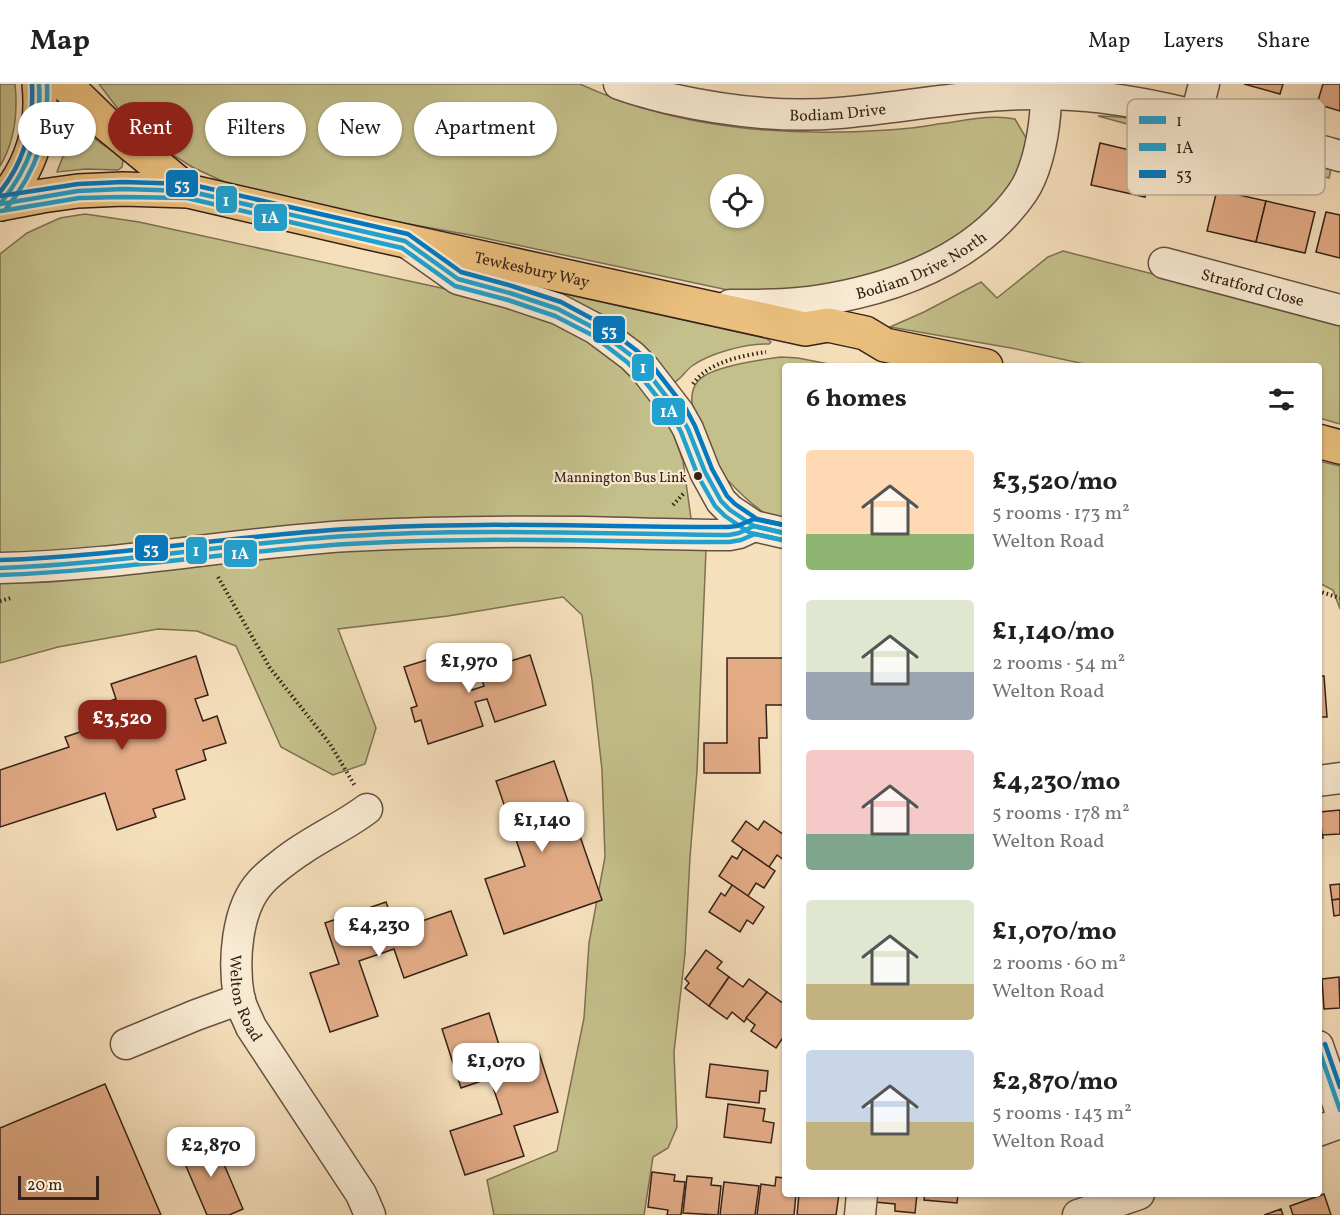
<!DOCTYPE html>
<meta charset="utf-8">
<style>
:root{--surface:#fff;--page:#f2f2f2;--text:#202124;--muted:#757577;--line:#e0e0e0;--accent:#8f2418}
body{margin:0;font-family:Vollkorn,serif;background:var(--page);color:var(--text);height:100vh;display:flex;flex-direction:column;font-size:22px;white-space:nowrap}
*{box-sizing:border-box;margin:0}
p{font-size:20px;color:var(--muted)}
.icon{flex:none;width:33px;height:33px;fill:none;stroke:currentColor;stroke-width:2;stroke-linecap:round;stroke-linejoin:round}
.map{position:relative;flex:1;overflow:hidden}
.panel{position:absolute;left:782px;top:279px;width:540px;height:834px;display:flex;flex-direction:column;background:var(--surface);border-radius:6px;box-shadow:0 2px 4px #0004}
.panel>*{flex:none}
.hud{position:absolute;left:18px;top:18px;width:570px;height:54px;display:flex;gap:12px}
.fabs{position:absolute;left:710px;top:90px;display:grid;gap:12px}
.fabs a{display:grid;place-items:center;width:54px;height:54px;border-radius:50%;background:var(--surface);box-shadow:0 2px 4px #0004;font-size:30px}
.scale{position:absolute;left:18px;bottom:15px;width:81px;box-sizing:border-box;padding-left:6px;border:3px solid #372118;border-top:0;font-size:16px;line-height:21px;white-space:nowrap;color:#372118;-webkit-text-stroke:4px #f9ebd3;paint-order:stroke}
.price{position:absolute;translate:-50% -51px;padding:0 14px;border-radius:12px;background:#fff;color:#222;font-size:20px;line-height:39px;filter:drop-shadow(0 2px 3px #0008)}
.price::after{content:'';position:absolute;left:50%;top:36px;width:18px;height:14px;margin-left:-9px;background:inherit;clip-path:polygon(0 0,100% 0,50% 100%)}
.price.selected{background:var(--accent);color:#fff}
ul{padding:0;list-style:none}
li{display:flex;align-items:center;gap:18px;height:150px;padding:0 24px}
li span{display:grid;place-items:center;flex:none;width:168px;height:120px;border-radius:6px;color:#555}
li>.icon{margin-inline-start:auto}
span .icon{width:72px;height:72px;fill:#fffc;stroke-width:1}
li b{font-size:26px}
h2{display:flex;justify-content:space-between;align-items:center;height:72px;padding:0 24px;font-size:26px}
.chip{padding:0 21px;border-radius:27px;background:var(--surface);box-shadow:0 2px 4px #0004;font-size:21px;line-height:54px}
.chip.selected{background:var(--accent);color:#fff}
header{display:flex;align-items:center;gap:36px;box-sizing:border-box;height:84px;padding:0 30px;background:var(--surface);border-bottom:2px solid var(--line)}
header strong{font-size:28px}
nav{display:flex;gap:33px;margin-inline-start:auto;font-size:21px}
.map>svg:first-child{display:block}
</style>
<header>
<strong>Map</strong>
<nav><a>Map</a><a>Layers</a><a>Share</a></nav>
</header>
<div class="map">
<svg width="1340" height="1131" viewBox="0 0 1340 1131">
<rect width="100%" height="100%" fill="#f6e0bc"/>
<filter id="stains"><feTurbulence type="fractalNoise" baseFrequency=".00333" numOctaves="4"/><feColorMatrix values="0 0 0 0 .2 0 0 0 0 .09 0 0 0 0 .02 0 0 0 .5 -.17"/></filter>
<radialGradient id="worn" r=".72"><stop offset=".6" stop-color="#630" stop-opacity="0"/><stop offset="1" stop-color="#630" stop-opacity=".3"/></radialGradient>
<!-- green -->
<g fill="#c4c08b" stroke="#7e7052" stroke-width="1.5" fill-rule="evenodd">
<path d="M0 0H15C18 29 15 57 0 82Z"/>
<path d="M99 0H580C677 45 783 53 888 46 905 45 922 43 938 40 964 37 990 30 1015 35L1025 52 1027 58 1023 85 959 167 839 208 742 209 470 151 320 124 233 102 192 83 170 69 152 56 118 25ZM720 100H753V134H720Z"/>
<path d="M71 28H73C79 36 84 46 92 52 100 61 118 67 123 77L122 83 118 86 86 85 57 88 70 54Z"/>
<path d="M1098 32C1139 31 1185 48 1224 59L1222 66Z"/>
<polygon points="1233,60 1331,86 1329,94 1230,68"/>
<polygon points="85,130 139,138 487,214 536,231 587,252 636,289 671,344 683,377 694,456 706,466 697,687 690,773 685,870 674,968 677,1043 668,1064 653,1073 644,1131 494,1131 487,1096 557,1067 584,934 589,859 605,773 602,686 592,596 582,531 563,513 448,532 338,545 376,644 365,680 333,691 281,663 236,562 197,547 158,545 58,563 0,579 0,170 27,149 60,134"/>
<polygon points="1063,167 1340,238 1340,340 1319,334 1318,282 1093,282 1011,264 890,243 924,228 981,198 997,214 1048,173"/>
<path d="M538 204 766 254 771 258 769 260C747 259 710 269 692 282 684 288 680 297 671 300Z"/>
<path d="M781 273 798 274 839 282H784V435C781 435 778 435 775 434 756 428 718 389 709 371 705 362 702 351 698 341 693 327 687 310 698 297 711 282 761 276 781 273Z"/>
<polygon points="1319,377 1340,382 1340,525 1333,506 1319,499"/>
</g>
<!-- building -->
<g fill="#e3ac87" stroke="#372118" stroke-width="1.5">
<polygon points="1244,0 1283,0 1280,10"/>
<polygon points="1323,0 1340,0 1340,27 1317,20"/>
<polygon points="1100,59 1155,72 1145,113 1091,101"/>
<polygon points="1217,106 1266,117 1256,158 1207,147"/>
<polygon points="1266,117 1315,128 1305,169 1256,158"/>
<polygon points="1326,128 1340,131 1340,174 1316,168"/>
<polygon points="459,566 472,606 484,602 479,587 530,571 546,621 495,638 487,615 475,618 483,642 428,660 421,636 415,638 411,624 417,622 404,583"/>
<polygon points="196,572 208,611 195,615 203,637 217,632 226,659 203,666 206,676 176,686 185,715 153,725 156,733 117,746 105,709 0,743 0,686 69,663 65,653 92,644 86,625 116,615 111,600"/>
<polygon points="727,574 784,574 784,621 766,621 767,654 759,654 760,689 704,689 704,659 727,659"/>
<polygon points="1318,592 1324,592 1327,633 1318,633"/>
<polygon points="554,677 602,816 504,850 485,795 525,782 496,697"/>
<polygon points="1320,720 1323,754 1318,754 1318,721"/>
<polygon points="1340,726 1340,750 1322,751 1320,728"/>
<polygon points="746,737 758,746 764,737 784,751 784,776 777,771 769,783 732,757"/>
<polygon points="743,765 775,787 764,804 756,799 748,812 719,792 732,772 737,775"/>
<polygon points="1340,800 1340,815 1332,816 1330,801"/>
<polygon points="732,801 764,823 753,840 747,836 740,848 709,828 721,809 725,812"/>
<polygon points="1340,815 1340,831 1334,832 1332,816"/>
<polygon points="386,818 396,846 451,827 467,871 404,894 394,865 359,877 378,932 330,948 310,889 339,880 325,839"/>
<polygon points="706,866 722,878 717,884 729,893 709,922 685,904 689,899 685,895"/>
<polygon points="729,893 743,903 749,895 767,908 744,938 732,928 727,935 709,922"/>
<polygon points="1339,893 1340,924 1324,925 1322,895"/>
<polygon points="767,908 784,920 784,952 776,964 751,947 755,941 746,934"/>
<polygon points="489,929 505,980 539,969 558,1028 514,1042 524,1072 465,1091 450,1047 502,1030 490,994 461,1004 442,945"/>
<polygon points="710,980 768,987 766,1007 760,1007 759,1019 706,1013"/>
<polygon points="105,1000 161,1131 0,1131 0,1044"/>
<polygon points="728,1020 765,1025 763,1037 774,1039 771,1059 724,1053"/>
<polygon points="212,1052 243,1125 229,1131 207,1131 179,1066"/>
<polygon points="652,1088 675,1091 674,1097 685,1098 681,1131 667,1131 668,1126 648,1123"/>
<polygon points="687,1092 712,1094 711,1101 721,1102 718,1131 683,1129"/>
<polygon points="776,1093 784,1094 784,1110 796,1110 794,1131 757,1131 761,1100 775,1102"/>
<polygon points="724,1098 759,1102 755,1131 720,1131"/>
<polygon points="799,1110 839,1110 836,1131 797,1131"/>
<polygon points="875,1110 917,1110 915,1129 895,1127 895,1120 875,1118"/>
<polygon points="925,1110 958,1110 957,1119 924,1116"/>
<polygon points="1324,1110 1331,1131 1293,1131 1290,1122"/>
<polygon points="1281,1125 1283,1131 1264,1131"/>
</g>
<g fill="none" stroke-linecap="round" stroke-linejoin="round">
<defs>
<g id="minor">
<path id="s1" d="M619 0C635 6 651 10 667 14 724 27 781 34 839 29 907 23 974 9 1043 10 1145 10 1243 45 1340 72"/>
<polyline points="1196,31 1204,0"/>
<polyline points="406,158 458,195 510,209 558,225 596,245 632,272 645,285 679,329 688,345 705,388 721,417 730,426 754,442 784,449"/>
<path id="s2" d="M1164 179 1340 226"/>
<path id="s3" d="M730 221C764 221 800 221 834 214 897 202 963 177 1007 128 1016 118 1025 107 1030 95 1041 70 1046 36 1046 10"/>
<path d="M0 484C117 482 232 459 348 452 427 448 506 447 584 448 633 449 681 451 729 451L739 449 754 442"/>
<polyline points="1318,697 1340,694"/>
<path id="s4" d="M367 725C346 741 323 751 301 766 290 773 269 789 261 798 236 825 233 878 239 913 241 923 247 933 251 943L361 1110 370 1131"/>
<polyline points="126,960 196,931 240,915"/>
<polyline points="1318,962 1340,1026"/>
<polyline points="1318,1047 1340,1039"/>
<polyline points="860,1131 862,1110"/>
<polyline points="1078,1131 1139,1110"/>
</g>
<g id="major">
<polyline points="65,0 104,38 188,107"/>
<path id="s5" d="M0 120 42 112 78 107 123 105 188 107 365 148 805 245 828 241 865 249 885 261 986 282"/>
<path d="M0 120C30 86 44 45 39 0"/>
<polyline points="1318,357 1340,363"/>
</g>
</defs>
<!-- minor casing -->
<use href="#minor" stroke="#675141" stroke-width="33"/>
<!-- major casing -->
<use href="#major" stroke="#372118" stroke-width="36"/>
<!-- path -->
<g stroke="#372118" stroke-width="4" stroke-dasharray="1.5 3" stroke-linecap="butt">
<path d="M693 300C708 278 741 272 766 268"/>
<polyline points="673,421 684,409"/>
<polyline points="218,493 270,584 330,660 355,702"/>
<polyline points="1318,507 1340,514"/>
<polyline points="0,517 11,514"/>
</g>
<!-- minor -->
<use href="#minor" stroke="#f9ebd3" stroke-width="30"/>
<!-- major -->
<use href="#major" stroke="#ebc07e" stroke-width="33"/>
<defs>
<g id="bus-1">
<polyline points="0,120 78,107 123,105 188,107 405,157 458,195 510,209 558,225 596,245 632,272 645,285 679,329 688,345 705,388 721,417 730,426 754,442 784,449"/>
<path d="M0 120C30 83 42 48 39 0"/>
<path d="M0 484C117 480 231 459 348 452 475 444 602 450 729 451L739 449 754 442 784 449"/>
<polyline points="1318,963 1340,1026"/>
</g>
<g id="bus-2">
<path d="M6 125C37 86 49 50 47 0"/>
<polyline points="1,127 79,114 123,113 187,114 402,164 455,202 508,216 555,232 592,251 627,278 639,290 673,333 681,348 698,392 715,422 725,432 750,449 782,456"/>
<path d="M0 491C117 487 232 467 348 460 475 452 602 458 729 458L741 456 755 450 782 456"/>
</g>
<g id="bus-3">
<path d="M0 108C25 77 34 40 32 0"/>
<polyline points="0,112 78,100 123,98 189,100 408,150 461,188 512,202 561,218 600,239 636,266 651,280 686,325 695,342 712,385 727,412 735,420 757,435 784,441"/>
<path d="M0 476C117 472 231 452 348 445 474 437 601 443 728 443L737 442 754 435 784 441"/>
<polyline points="1325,960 1340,1003"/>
</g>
</defs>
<!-- bus-1 casing -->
<use href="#bus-1" stroke="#f9ebd3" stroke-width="9"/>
<!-- bus-2 casing -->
<use href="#bus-2" stroke="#f9ebd3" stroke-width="9"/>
<!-- bus-3 casing -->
<use href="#bus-3" stroke="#f9ebd3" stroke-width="9"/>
<!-- bus-1 -->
<use href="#bus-1" stroke="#21a1d0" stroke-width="4.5"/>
<!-- bus-2 -->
<use href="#bus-2" stroke="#21a1d0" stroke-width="4.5"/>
<!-- bus-3 -->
<use href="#bus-3" stroke="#0279c1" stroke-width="4.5"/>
</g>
<!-- markers -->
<circle fill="#372118" stroke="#f9ebd3" stroke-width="2" cx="698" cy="392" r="5"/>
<g text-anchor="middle" stroke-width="4.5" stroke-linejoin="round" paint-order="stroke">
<!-- bus labels -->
<g font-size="14" fill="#372118" stroke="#f9ebd3" text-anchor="end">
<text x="687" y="398">Mannington Bus Link</text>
</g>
<!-- street labels -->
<g font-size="16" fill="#372118" stroke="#f9ebd3">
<text dy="6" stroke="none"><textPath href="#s1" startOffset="222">Bodiam Drive</textPath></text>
<text dy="6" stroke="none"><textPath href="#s3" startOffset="198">Bodiam Drive North</textPath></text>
<text dy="6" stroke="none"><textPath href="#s5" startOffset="542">Tewkesbury Way</textPath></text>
<text dy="6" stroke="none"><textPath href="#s2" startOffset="92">Stratford Close</textPath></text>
<text dy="6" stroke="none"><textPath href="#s4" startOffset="252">Welton Road</textPath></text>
</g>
</g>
<!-- legend -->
<rect x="1127" y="15" width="198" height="96" rx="9" fill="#f9ebd3" stroke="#bfae9b" stroke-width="1.5"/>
<rect x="1139" y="32" width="27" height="8" fill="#21a1d0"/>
<rect x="1139" y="59" width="27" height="8" fill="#21a1d0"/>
<rect x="1139" y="86" width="27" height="8" fill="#0279c1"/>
<g font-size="16" fill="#372118">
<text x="1176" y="42">1</text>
<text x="1176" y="69">1A</text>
<text x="1176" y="96">53</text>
</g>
<g stroke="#f9ebd3" stroke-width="2">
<rect x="165" y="85" width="34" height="29" rx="6" fill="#0279c1"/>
<rect x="215" y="101" width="23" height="29" rx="6" fill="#21a1d0"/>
<rect x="253" y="119" width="35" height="29" rx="6" fill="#21a1d0"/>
<rect x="592" y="231" width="34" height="29" rx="6" fill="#0279c1"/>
<rect x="631" y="269" width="24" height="29" rx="6" fill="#21a1d0"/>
<rect x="651" y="313" width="35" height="29" rx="6" fill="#21a1d0"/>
<rect x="134" y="450" width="35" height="28" rx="6" fill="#0279c1"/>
<rect x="185" y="452" width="23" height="29" rx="6" fill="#21a1d0"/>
<rect x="223" y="455" width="35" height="29" rx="6" fill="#21a1d0"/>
</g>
<g font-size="16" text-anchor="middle" font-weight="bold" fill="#fff">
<text x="182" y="106">53</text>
<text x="226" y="122">1</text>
<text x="270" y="139">1A</text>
<text x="609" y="252">53</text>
<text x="643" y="289">1</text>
<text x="669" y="333">1A</text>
<text x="151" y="470">53</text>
<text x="196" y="472">1</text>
<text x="240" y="475">1A</text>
</g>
<rect width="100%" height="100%" filter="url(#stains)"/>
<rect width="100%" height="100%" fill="url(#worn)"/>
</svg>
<div class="fabs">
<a><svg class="icon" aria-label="locate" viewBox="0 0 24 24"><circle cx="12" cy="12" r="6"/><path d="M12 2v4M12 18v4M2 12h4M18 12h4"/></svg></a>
</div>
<div class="scale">20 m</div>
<b class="price" style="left:469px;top:610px">£1,970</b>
<b class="price selected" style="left:122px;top:667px">£3,520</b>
<b class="price" style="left:542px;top:769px">£1,140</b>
<b class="price" style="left:379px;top:874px">£4,230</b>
<b class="price" style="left:496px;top:1010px">£1,070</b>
<b class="price" style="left:211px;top:1094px">£2,870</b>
<div class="hud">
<a class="chip">Buy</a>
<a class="chip selected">Rent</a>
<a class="chip">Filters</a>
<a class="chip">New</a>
<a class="chip">Apartment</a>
</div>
<section class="panel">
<h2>6 homes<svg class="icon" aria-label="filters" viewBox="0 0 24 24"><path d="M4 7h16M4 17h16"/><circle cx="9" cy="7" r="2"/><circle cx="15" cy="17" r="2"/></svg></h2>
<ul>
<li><span style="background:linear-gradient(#ffd9b3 70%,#8fb573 0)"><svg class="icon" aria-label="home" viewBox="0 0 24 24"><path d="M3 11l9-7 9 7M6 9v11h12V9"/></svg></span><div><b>£3,520/mo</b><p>5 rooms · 173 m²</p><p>Welton Road</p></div></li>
<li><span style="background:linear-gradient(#dfe7d0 60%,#9aa5b1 0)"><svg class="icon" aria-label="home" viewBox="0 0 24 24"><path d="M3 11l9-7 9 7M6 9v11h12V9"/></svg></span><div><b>£1,140/mo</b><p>2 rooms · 54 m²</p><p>Welton Road</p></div></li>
<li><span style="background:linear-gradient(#f6c9c9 70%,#7fa58c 0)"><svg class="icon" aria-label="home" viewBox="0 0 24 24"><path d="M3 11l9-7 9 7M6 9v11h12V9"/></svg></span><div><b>£4,230/mo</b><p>5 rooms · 178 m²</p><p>Welton Road</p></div></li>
<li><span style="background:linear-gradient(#dfe7d0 70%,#c2b280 0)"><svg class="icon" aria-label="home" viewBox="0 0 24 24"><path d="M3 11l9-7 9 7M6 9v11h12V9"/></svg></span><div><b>£1,070/mo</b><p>2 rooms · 60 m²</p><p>Welton Road</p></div></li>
<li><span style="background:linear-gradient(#c9d6e8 60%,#c2b280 0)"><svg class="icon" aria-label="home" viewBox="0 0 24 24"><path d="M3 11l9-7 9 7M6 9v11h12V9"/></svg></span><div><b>£2,870/mo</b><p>5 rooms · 143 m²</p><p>Welton Road</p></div></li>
</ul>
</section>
</div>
